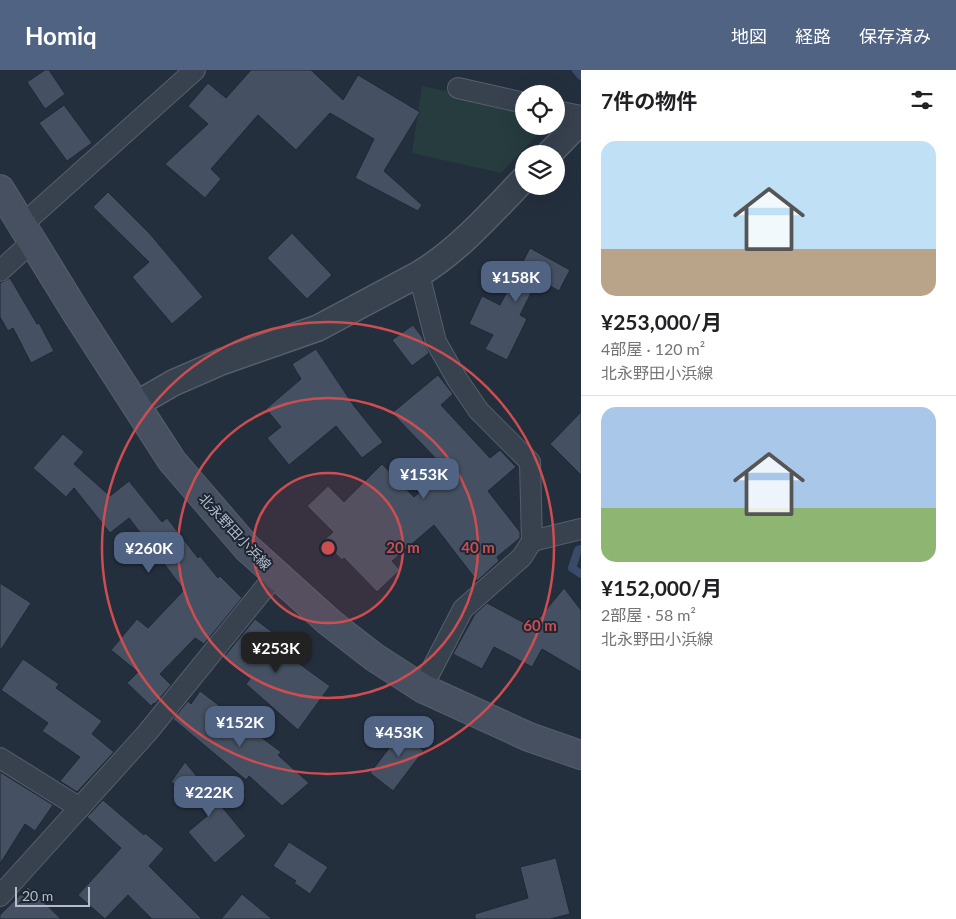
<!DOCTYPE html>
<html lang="ja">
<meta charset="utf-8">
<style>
:root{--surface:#fff;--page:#f6f6f6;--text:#202124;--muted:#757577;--line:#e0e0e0;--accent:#506383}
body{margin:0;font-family:Lato,"Noto Sans JP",sans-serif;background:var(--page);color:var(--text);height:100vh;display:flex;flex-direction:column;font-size:19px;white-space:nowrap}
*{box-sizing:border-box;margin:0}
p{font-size:16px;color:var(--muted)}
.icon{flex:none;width:28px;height:28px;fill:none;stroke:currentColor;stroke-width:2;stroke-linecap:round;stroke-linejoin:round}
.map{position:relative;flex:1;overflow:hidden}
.sheet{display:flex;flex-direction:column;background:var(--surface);width:375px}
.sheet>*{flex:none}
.fabs{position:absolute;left:515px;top:15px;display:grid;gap:10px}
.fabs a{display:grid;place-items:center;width:50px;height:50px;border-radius:50%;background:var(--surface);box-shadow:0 5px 20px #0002;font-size:25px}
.scale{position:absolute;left:15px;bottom:12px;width:75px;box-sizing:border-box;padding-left:5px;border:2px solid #b4bcc9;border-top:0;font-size:14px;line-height:18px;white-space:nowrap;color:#b4bcc9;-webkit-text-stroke:4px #1d2633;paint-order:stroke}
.price{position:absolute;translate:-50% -42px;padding:0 11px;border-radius:10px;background:var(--accent);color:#fff;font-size:16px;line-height:32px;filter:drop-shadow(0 1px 2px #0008)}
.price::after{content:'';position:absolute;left:50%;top:30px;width:15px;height:11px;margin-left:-8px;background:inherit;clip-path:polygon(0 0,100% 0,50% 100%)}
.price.on{background:#222;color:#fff}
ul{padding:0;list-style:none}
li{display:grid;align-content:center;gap:10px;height:265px;padding:0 20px}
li+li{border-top:1px solid var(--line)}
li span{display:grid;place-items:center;height:155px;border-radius:15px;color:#555}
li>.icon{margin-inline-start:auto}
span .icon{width:90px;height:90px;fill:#fffc;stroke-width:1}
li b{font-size:21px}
h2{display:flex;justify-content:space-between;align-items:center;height:60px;padding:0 20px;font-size:21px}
header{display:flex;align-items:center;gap:30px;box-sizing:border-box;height:70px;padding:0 25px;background:var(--accent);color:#fff}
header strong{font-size:24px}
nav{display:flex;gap:28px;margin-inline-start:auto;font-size:18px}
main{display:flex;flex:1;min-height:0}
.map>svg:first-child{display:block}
</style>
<header>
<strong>Homiq</strong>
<nav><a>地図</a><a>経路</a><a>保存済み</a></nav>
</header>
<main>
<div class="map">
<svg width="581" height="849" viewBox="0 0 581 849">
<rect width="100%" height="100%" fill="#242f3e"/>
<!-- green -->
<polygon fill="#263c3f" points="422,16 524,38 524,56 546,56 501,103 412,83"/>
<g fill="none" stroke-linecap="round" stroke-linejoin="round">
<!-- stream -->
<g stroke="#394c67" stroke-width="8">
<polyline points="576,0 581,6"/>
<polyline points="581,479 578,480 572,498 581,504"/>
</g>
</g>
<!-- building -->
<g fill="#455162" stroke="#1f2835">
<polygon points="45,0 49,0 65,24 45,39 27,12"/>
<polygon points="251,0 311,0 343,30 358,5 420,42 384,101 422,135 418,141 355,108 374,69 330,43 296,80 258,45 211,99 221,109 205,128 165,94 208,54 188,36 208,13 226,28"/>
<polygon points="64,35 92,73 67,91 39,53"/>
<polygon points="108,122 150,164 203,227 172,254 132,207 149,192 93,137"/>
<polygon points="292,163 332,205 307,229 267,188"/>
<polygon points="530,178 570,200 559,221 538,209 520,245 527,249 507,290 485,279 493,265 469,254 482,226 500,235"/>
<polygon points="10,208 37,254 39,253 54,281 31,293 13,258 8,261 0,247 0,213"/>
<polygon points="413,255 422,267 429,283 412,296 392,270"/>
<polygon points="316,279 354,336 383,372 362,388 336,356 289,395 267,368 281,357 266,339 301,309 292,294"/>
<polygon points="438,305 453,324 441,335 490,388 500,380 516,397 488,421 520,462 520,468 497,487 499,491 477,511 434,455 392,491 400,500 377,522 344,488 342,490 323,471 333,462 307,436 328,416 344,432 382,394 414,427 446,399 392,343"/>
<polygon points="581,342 581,405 550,374"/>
<polygon points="63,364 84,382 74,394 110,426 129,411 162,452 167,448 198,488 200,486 218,508 220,506 242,528 204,574 195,568 160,604 171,615 155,634 154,633 151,636 127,613 138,602 111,580 137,549 148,558 184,520 129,448 110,463 74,418 66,427 33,398"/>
<polygon points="0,513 31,533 0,581"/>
<polygon points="564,518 581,540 581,602 542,579 532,597 494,577 482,599 453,584 475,544 487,533 532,557"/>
<polygon points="255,549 296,580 290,587 330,616 298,660 246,614 250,609 223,588"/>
<polygon points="23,589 59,614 56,618 102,651 92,664 114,682 77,722 60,711 80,687 42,661 48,653 1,620"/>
<polygon points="200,621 281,682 278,685 309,713 282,736 249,706 246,710 173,649 188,631 191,634"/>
<polygon points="407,655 427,669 420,678 424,680 393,721 370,703"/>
<polygon points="185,692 246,766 215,793 188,762 213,741 171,712"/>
<polygon points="0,702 53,735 35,761 25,754 0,794"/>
<polygon points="103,730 144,765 145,763 164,779 149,796 202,849 152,849 128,825 105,849 78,825 121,778 87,747"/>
<polygon points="289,772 328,797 310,824 294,813 296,811 273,796"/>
<polygon points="556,788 570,844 550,849 475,849 475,844 528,828 520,797"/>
<polygon points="28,817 61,849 0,849 0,845"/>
<polygon points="242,824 272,849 221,849"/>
</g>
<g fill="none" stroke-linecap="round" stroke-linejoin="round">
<defs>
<g id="minor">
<polyline points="458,18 524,33"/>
<polyline points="556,41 581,46"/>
<polyline points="23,154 195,0"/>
<polyline points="0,201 33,171"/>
<polyline points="419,204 436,272 457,309 479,341 530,392 532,471 522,487 463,539 422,618"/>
<polyline points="532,471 581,459"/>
<polyline points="0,688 80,738"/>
<polyline points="0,826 147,663 276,504"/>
</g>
<g id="tertiary">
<polyline points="549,84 581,51"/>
<path d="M135 335 173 313 221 292 318 258 419 204C458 181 493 141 524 109"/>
</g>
<polyline id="secondary" points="0,119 77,244 172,391 247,478 329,552 374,587 422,618 529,667 581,685"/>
</defs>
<!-- minor casing -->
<use href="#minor" stroke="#565f6c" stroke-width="22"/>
<!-- tertiary casing -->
<use href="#tertiary" stroke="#565f6c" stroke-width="28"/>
<!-- secondary casing -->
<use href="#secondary" stroke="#565f6c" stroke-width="30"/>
<!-- minor -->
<use href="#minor" stroke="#38414e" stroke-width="20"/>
<!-- tertiary -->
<use href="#tertiary" stroke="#38414e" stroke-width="25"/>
<!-- secondary -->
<use href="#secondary" stroke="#465061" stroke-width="28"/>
</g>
<!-- distance rings -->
<circle cx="328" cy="478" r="75" fill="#ce4d50" fill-opacity=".12"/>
<g fill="none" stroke="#ce4d50" stroke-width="2.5">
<circle cx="328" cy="478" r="75"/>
<circle cx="328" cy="478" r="150"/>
<circle cx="328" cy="478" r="226"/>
</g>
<g text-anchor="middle" stroke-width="4" stroke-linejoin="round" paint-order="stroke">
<!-- street labels -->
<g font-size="14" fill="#b4bcc9" stroke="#1d2633">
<text transform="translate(235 462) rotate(47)" y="5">北永野田小浜線</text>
</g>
</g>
<circle cx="328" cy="478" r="8" fill="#ce4d50" stroke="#1d2633" stroke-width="2.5"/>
<g font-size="15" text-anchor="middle" font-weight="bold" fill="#ce4d50" stroke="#1d2633" stroke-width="4" stroke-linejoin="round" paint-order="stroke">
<text x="403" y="483">20 m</text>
<text x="478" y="483">40 m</text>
<text x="540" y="561">60 m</text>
</g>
</svg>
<div class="fabs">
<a><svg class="icon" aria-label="locate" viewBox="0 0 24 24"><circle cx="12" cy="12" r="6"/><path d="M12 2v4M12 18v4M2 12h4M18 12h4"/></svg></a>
<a><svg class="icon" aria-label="layers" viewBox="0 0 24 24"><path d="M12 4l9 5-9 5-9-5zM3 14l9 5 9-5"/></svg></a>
</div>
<div class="scale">20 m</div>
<b class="price" style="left:516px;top:233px">¥158K</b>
<b class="price" style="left:424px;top:430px">¥153K</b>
<b class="price" style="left:149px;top:504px">¥260K</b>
<b class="price on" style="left:276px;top:604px">¥253K</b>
<b class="price" style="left:240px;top:678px">¥152K</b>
<b class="price" style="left:399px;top:688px">¥453K</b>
<b class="price" style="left:209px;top:748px">¥222K</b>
</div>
<section class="sheet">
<h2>7件の物件<svg class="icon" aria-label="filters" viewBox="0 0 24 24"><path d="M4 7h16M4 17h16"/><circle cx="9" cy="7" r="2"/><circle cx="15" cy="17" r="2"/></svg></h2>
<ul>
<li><span style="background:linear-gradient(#bfe0f5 70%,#b9a48a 0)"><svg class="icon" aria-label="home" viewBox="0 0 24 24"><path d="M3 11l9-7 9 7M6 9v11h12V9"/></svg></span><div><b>¥253,000/月</b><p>4部屋 · 120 m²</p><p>北永野田小浜線</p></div></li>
<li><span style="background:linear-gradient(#a9c7e8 65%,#8fb573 0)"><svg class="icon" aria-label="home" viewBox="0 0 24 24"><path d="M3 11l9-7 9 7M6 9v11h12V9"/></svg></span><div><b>¥152,000/月</b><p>2部屋 · 58 m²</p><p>北永野田小浜線</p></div></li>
</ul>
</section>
</main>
